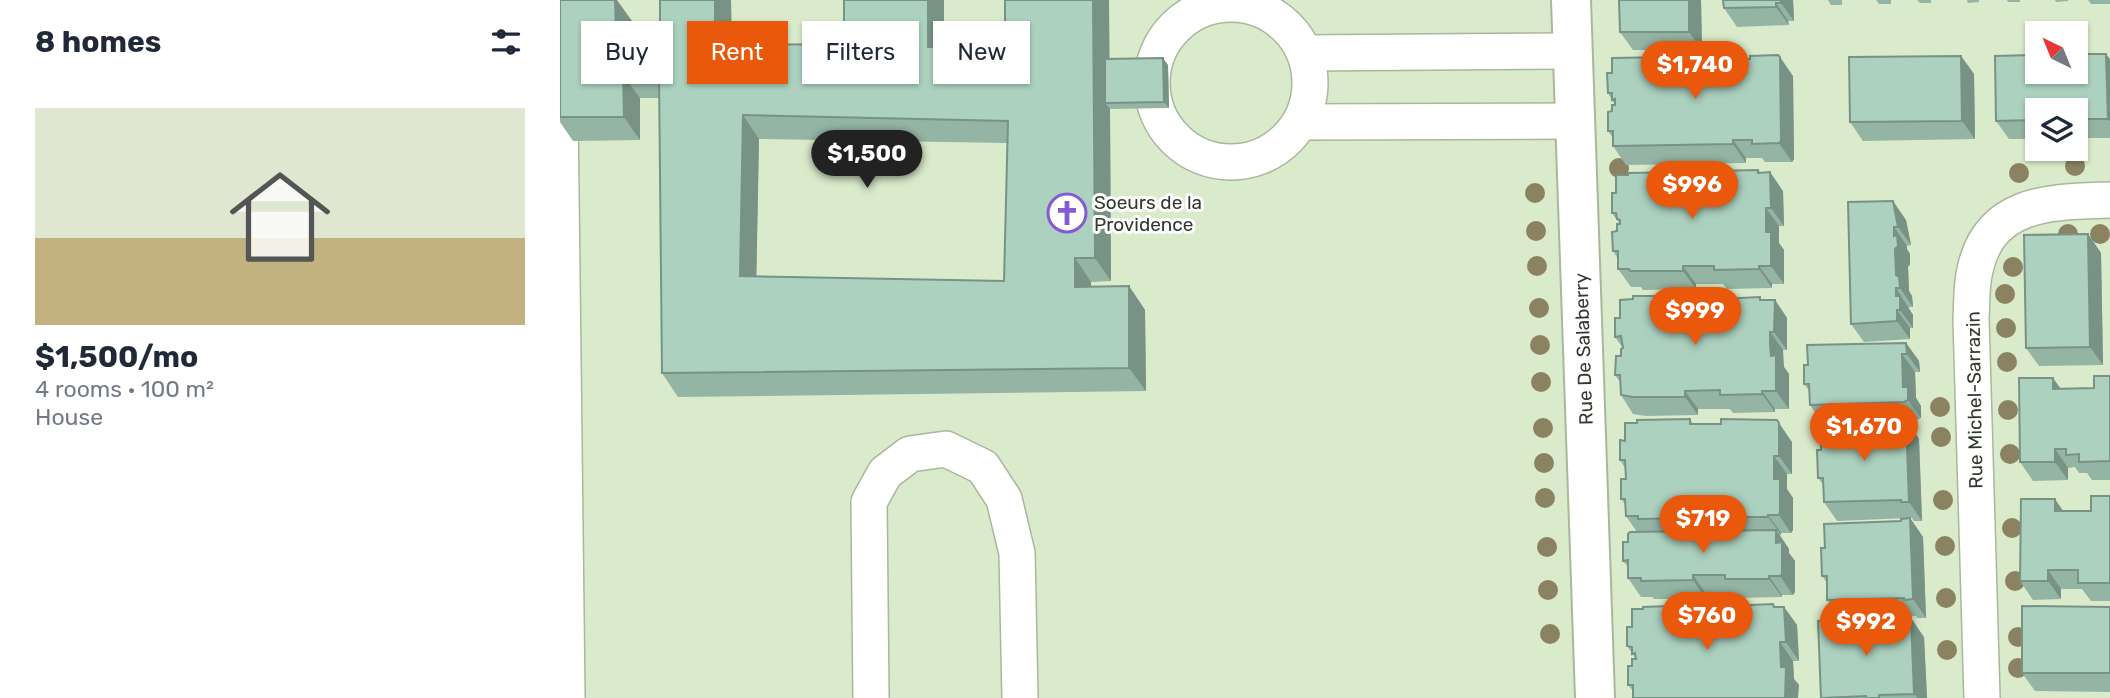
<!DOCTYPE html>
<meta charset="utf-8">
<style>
:root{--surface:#fff;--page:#f6f6f7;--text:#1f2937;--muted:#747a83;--line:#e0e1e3;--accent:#ea580c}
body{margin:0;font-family:Rubik,sans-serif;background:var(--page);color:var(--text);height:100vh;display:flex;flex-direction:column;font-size:26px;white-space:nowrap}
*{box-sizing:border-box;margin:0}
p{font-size:23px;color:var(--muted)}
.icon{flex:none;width:38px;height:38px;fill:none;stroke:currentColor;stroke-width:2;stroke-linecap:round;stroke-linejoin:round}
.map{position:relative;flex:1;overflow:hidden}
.side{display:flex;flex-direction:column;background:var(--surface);width:560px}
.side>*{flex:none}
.guide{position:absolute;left:21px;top:21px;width:665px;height:63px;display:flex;gap:14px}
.needle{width:46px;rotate:317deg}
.buttons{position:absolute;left:1465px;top:21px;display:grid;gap:14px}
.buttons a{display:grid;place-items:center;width:63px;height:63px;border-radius:0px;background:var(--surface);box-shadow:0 2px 5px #0004;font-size:35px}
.price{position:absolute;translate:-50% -60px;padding:0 16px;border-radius:24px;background:var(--accent);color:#fff;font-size:23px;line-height:46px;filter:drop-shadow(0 2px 4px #0008)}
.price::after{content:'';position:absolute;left:50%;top:42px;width:21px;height:16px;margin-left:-10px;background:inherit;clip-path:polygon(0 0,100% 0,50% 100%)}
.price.current{background:#222;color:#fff}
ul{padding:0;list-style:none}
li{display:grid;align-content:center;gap:14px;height:371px;padding:0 35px}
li+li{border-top:2px solid var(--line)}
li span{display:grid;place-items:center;height:217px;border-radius:0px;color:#555}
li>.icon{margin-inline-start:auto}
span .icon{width:126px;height:126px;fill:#fffc;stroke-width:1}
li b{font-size:30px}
h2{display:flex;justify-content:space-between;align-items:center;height:84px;padding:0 35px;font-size:30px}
.pill{padding:0 24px;border-radius:0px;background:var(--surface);box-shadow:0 2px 5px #0004;font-size:24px;line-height:63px}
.pill.current{background:var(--accent);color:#fff}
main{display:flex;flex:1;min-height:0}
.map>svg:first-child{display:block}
</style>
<main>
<section class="side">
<h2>8 homes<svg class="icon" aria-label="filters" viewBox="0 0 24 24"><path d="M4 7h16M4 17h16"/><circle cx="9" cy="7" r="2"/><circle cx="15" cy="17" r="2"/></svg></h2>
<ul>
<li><span style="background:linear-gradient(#dfe7d0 60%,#c2b280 0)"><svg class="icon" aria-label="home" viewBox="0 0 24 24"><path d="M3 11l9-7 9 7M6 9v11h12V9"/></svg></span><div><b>$1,500/mo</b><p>4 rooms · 100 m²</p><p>House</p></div></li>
</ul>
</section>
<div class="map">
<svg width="1550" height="698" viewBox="0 0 1550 698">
<rect width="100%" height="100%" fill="#daebcb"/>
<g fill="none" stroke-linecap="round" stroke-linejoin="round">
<defs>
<g id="minor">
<circle cx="671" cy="83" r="79"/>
<polyline points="745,53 1013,51"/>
<polyline points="0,108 7,698"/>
<polyline points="741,122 1015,121"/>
<polyline points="311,698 309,502 325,473 350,454 386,449 423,467 444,499 457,553 460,698"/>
<path d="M1422 698 1411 319C1412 303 1411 286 1415 270 1430 200 1493 202 1550 200"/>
</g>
<polyline id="major" points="1011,0 1035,698"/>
</defs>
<!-- minor casing -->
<use href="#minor" stroke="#a8b89a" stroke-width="38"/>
<!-- major casing -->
<use href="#major" stroke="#a8b89a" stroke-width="42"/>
<!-- minor -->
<use href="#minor" stroke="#fff" stroke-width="35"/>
<!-- major -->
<use href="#major" stroke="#fff" stroke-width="38"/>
</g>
<!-- trees -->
<g fill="#8b8261">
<circle cx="1515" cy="166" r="10"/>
<circle cx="1059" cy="168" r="10"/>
<circle cx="1459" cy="173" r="10"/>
<circle cx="975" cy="193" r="10"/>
<circle cx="976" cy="231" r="10"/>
<circle cx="1508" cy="234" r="10"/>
<circle cx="1540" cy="234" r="10"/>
<circle cx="977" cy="266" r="10"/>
<circle cx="1453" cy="267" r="10"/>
<circle cx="1445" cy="294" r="10"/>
<circle cx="979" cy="308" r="10"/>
<circle cx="1446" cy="328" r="10"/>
<circle cx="980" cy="345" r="10"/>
<circle cx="1447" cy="362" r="10"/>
<circle cx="981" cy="382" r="10"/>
<circle cx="1380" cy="407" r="10"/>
<circle cx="1448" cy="410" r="10"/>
<circle cx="983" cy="428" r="10"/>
<circle cx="1381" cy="437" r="10"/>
<circle cx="1450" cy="454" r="10"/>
<circle cx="984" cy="463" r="10"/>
<circle cx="985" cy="498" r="10"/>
<circle cx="1383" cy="500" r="10"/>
<circle cx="1452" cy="528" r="10"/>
<circle cx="1385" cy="546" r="10"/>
<circle cx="987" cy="547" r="10"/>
<circle cx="1455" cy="581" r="10"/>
<circle cx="988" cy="590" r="10"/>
<circle cx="1386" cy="598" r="10"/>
<circle cx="990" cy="634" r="10"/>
<circle cx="1458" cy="637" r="10"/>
<circle cx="1387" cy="650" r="10"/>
<circle cx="1458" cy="668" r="10"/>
</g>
<!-- wall -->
<g fill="#94b4a4" fill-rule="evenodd">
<path d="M0 0 72 21V35H100V0H171L172 45 284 44V0H384V47L549 59 608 65 609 108 550 109 551 281 531 282V287L569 286 585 310 586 391 118 397 102 373 99 98H80V140L13 141 0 122ZM199 139 447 143 444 281 196 276Z"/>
<polygon points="1059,0 1141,0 1142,50 1073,50 1060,32"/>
<polygon points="1233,0 1234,21 1228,21 1229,25 1177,27 1164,8"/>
<polygon points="1268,0 1282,0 1282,5 1271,5"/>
<polygon points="1316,0 1331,0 1331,4 1319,4"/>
<polygon points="1357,0 1371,0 1371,3 1360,3"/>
<polygon points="1407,0 1419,0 1419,2 1408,3"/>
<polygon points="1447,0 1460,0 1460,2 1448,2"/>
<polygon points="1495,0 1508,0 1508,1 1496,2"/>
<polygon points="1528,0 1550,0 1550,4 1531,4"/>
<polygon points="1401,56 1414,74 1415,139 1303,141 1290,122"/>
<polygon points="1174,59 1233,76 1234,159 1232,162 1205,162 1202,158 1186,158 1186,163 1066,165 1053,146 1053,138 1048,131 1052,111 1055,105 1048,93"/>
<polygon points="1550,59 1550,138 1516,138 1516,110 1477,110 1477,139 1449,139 1436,121"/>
<polygon points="1198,170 1223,191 1224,226 1219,226 1219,243 1224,250 1224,284 1212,284 1212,288 1167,289 1163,284 1136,284 1136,289 1083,290 1081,287 1071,287 1058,269 1058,259 1053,251 1057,231 1060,224 1052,213 1056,193 1122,172 1125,176 1153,176"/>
<polygon points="1288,202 1346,220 1351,245 1347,246 1347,249 1350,254 1350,264 1348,267 1349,291 1352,296 1353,307 1349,307 1349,309 1353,315 1353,328 1350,328 1350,339 1304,342 1291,324"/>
<polygon points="1528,234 1541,253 1543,365 1479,366 1466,348"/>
<polygon points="1123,296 1128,304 1215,300 1227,318 1227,350 1223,350 1223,362 1224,367 1229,374 1229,409 1215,409 1215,412 1173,413 1170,409 1138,409 1138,415 1086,416 1073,414 1061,395 1060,382 1055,375 1063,348 1055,337 1060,318"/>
<polygon points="1346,343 1359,361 1360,372 1355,372 1356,398 1361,406 1361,418 1357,420 1346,421 1359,439 1362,521 1354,521 1352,518 1350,518 1363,537 1366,618 1357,618 1356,616 1320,617 1321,619 1364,637 1367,698 1261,698 1305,618 1280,619 1267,600 1267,583 1262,576 1265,548 1348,518 1277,521 1264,502 1263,484 1258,478 1261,450 1338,424 1338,421 1263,424 1250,405 1250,392 1244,384 1248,365"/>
<polygon points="1550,376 1550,480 1532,480 1527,473 1519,473 1515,467 1508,468 1508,480 1473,481 1460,462 1501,388 1534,388"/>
<polygon points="1130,419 1133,424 1232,442 1232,474 1227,474 1227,489 1233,498 1233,530 1231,533 1221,533 1221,535 1220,535 1229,549 1229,553 1235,561 1235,592 1233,595 1222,595 1222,597 1177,598 1174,593 1146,594 1146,599 1094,599 1092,597 1081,597 1068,578 1068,567 1063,561 1068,542 1077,532 1066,516 1066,505 1061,499 1066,479 1065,468 1060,460 1065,441"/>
<polygon points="1550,496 1550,601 1531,601 1522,589 1501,589 1501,599 1473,600 1460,581 1503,511 1531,511"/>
<polygon points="1213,604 1215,607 1224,607 1237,625 1239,661 1233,661 1234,679 1239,685 1073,691 1068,685 1072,666 1076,659 1067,646 1072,627 1141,611 1168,610"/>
<polygon points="1550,607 1550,692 1475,691 1462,673"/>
</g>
<!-- shaded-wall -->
<g fill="#789286">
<polygon points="55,0 57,0 72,21 72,58 56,35"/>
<polygon points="155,0 171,0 172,68 155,45"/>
<polygon points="368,0 384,0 384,70 368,47"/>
<polygon points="533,0 549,0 550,103 545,103 550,109 551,281 535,258"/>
<polygon points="1129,0 1141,0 1142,50 1129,32"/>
<polygon points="1221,0 1233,0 1234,21 1221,3"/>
<polygon points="1216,3 1228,21 1229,25 1216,7"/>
<polygon points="1546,54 1550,59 1550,122 1548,119"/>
<polygon points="1401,56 1414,74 1415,139 1402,121"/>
<polygon points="1220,57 1233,76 1234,159 1232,162 1219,143"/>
<polygon points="603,58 608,65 609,108 604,102"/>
<polygon points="63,75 80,98 80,140 64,117"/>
<polygon points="183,115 199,139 196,299 180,276"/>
<polygon points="1173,140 1186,158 1186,163 1173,144"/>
<polygon points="1198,170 1210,188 1210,172 1223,191 1224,226 1211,208 1198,173"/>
<polygon points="1333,201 1346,220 1351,245 1338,227"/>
<polygon points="1206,208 1219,226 1219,243 1224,250 1224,284 1211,266 1206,232"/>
<polygon points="1334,227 1347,246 1347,249 1350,254 1350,264 1348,267 1349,291 1352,296 1353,307 1340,288 1336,275"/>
<polygon points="1528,234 1541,253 1543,365 1530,347"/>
<polygon points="515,258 531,282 532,310 515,287"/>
<polygon points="1123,266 1136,284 1136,289 1123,271"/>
<polygon points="1199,266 1212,284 1212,288 1199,269"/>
<polygon points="569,286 585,310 586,391 569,368"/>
<polygon points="1336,288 1353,315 1353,328 1340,310 1336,296"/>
<polygon points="1215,300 1227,318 1227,350 1214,332"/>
<polygon points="1337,310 1350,328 1350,339 1337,321"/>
<polygon points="1210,332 1223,350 1224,367 1229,374 1229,409 1216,391 1211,356"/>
<polygon points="1346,343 1359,361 1360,372 1347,354"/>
<polygon points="1342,354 1355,372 1356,398 1361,406 1361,418 1348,400 1343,387"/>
<polygon points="1493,378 1506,396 1493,389"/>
<polygon points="1125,391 1138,409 1138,415 1125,397"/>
<polygon points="1202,391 1215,409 1215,412 1202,394"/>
<polygon points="1346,420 1359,439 1362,521 1349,502"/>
<polygon points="1219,423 1232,442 1232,474 1219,456"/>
<polygon points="1495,449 1508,468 1508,480 1495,462"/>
<polygon points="1214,456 1227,474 1227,489 1233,498 1233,530 1231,533 1219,515 1214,479"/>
<polygon points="1495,499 1508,518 1495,511"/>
<polygon points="1132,513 1145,532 1145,537 1132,518"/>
<polygon points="1208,515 1221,533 1221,535 1208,517"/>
<polygon points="1350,518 1363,537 1366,618 1353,599"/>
<polygon points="1216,530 1229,549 1229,553 1235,561 1235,592 1233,595 1220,576"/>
<polygon points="1488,570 1501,589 1501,599 1488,581"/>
<polygon points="1133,575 1146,594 1146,599 1133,580"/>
<polygon points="1209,576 1222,595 1222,597 1209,579"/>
<polygon points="1213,604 1225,621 1224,607 1237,625 1239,661 1226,642"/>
<polygon points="1351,618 1364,637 1367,698 1357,698 1354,694"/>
<polygon points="1220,642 1233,661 1234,679 1239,685 1238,698 1225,698 1221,667"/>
</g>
<!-- building -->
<g fill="#acd1bf" stroke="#789286" stroke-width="2" fill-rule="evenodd">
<path d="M0 0H55L56 35H100V0H155V45L284 44V0H368V47L445 46V0H533L535 258H515V287L569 286V368L102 373 99 75H63L64 117H0ZM183 115 448 121 444 281 180 276Z"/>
<polygon points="1059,0 1129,0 1129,32 1060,32"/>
<polygon points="1163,0 1221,0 1221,3 1216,3 1216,7 1164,8"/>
<polygon points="1516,54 1546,54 1548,119 1516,119 1516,110 1477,110 1477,120 1436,121 1435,56 1477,55 1477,72 1516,72"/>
<polygon points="1218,55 1220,57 1221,141 1219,143 1192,144 1192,140 1173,140 1173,144 1053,146 1053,131 1048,131 1048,112 1052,111 1052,105 1055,105 1055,99 1052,100 1052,93 1048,93 1047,73 1052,73 1052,58 1171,56 1171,59 1190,59 1190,56"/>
<polygon points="1401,56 1402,121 1290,122 1289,57"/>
<polygon points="603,58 604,102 545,103 545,59"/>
<polygon points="1198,170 1198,173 1210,172 1211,208 1206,208 1206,232 1211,232 1211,266 1199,266 1199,269 1154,270 1154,266 1123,266 1123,271 1070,271 1069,269 1058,269 1058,251 1053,251 1052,232 1057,231 1057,224 1060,224 1060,220 1057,219 1056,213 1052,213 1052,193 1056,193 1056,175 1068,175 1068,173 1122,172 1122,176 1153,176 1153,171"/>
<polygon points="1333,201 1338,227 1334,227 1334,236 1337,235 1338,246 1335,249 1336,275 1339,277 1340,288 1336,288 1336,296 1340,296 1340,310 1337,310 1337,321 1291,324 1288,202"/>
<polygon points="1528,234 1530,347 1466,348 1464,235"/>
<polygon points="1073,296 1123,296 1123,304 1160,303 1160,299 1200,297 1200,300 1215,300 1214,332 1210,332 1210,344 1211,356 1216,355 1216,391 1202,391 1202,394 1160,395 1160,390 1125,391 1125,397 1073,397 1061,395 1060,375 1055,375 1056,356 1061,356 1061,349 1063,348 1061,336 1055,337 1055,318 1060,318 1060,300 1073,299"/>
<polygon points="1346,343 1347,354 1342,354 1343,387 1348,387 1348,400 1344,402 1250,405 1249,384 1244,384 1244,365 1248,365 1247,345"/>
<polygon points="1534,376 1550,376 1550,461 1519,462 1519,454 1506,455 1506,449 1495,449 1495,462 1460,462 1459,378 1493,378 1493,389 1534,388"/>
<polygon points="1130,419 1130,424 1161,424 1161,419 1217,420 1219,423 1219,456 1214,456 1214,479 1220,479 1220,512 1219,515 1208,515 1208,517 1162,517 1163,513 1132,513 1132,518 1078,519 1078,516 1066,516 1065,499 1061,499 1061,479 1066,479 1065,460 1060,460 1060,440 1065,441 1065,423 1077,423 1077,420"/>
<polygon points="1346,420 1349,502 1341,502 1341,500 1264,502 1263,478 1258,478 1257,450 1261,450 1261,426 1338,424 1338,421"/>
<polygon points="1531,496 1550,496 1550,583 1518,583 1518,570 1488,570 1488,581 1460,581 1461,499 1495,499 1495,511 1531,511"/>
<polygon points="1350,518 1353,599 1344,600 1344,598 1267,600 1267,576 1262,576 1261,548 1265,548 1264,524 1341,521 1341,519"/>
<polygon points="1216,530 1216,543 1222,542 1222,574 1220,576 1209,576 1209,579 1165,579 1165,575 1133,575 1133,580 1081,581 1081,578 1068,578 1068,560 1063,561 1063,542 1068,542 1068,534 1070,532"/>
<polygon points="1213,604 1214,607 1224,607 1226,642 1220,642 1221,667 1226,667 1225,698 1073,698 1073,685 1068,685 1068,666 1072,666 1072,659 1076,659 1075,653 1072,654 1072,647 1067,646 1067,627 1072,627 1072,609 1083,609 1083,607 1137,605 1137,611 1168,610 1168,606"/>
<polygon points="1462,606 1550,607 1550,673 1462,673"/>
<polygon points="1320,617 1320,619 1351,618 1354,694 1319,695 1319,698 1306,698 1306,696 1261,698 1258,621"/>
</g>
<!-- icons -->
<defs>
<symbol id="church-ring" viewBox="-11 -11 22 22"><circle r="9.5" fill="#fff" stroke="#855ad3" stroke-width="1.5"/><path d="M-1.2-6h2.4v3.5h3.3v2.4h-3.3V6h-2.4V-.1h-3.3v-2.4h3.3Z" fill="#855ad3"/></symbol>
</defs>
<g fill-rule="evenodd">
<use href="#church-ring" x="485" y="191" width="44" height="44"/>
</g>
<g text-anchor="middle" stroke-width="6" stroke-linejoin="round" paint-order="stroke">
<!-- poi labels -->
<g font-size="19" fill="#32392d" stroke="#fff" text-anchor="start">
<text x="534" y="209">Soeurs de la<tspan x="534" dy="22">Providence</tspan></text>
</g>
<!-- street labels -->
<g font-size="19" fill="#32392d" stroke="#fff">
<text transform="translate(1023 349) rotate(-92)" y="7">Rue De Salaberry</text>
<text transform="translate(1414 400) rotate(-91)" y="7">Rue Michel-Sarrazin</text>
</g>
</g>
</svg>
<div class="buttons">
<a><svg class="needle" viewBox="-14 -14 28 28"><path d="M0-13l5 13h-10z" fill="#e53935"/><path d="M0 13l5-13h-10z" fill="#747a83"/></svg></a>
<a><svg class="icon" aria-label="layers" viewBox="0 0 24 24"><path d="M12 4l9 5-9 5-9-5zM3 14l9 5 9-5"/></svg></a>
</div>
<b class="price" style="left:1135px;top:101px">$1,740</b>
<b class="price current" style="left:307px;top:190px">$1,500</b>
<b class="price" style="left:1132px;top:221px">$996</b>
<b class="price" style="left:1135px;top:347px">$999</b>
<b class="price" style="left:1304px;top:463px">$1,670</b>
<b class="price" style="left:1143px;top:555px">$719</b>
<b class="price" style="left:1147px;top:652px">$760</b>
<b class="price" style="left:1306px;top:658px">$992</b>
<div class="guide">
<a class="pill">Buy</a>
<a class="pill current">Rent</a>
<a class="pill">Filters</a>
<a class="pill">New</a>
</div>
</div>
</main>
